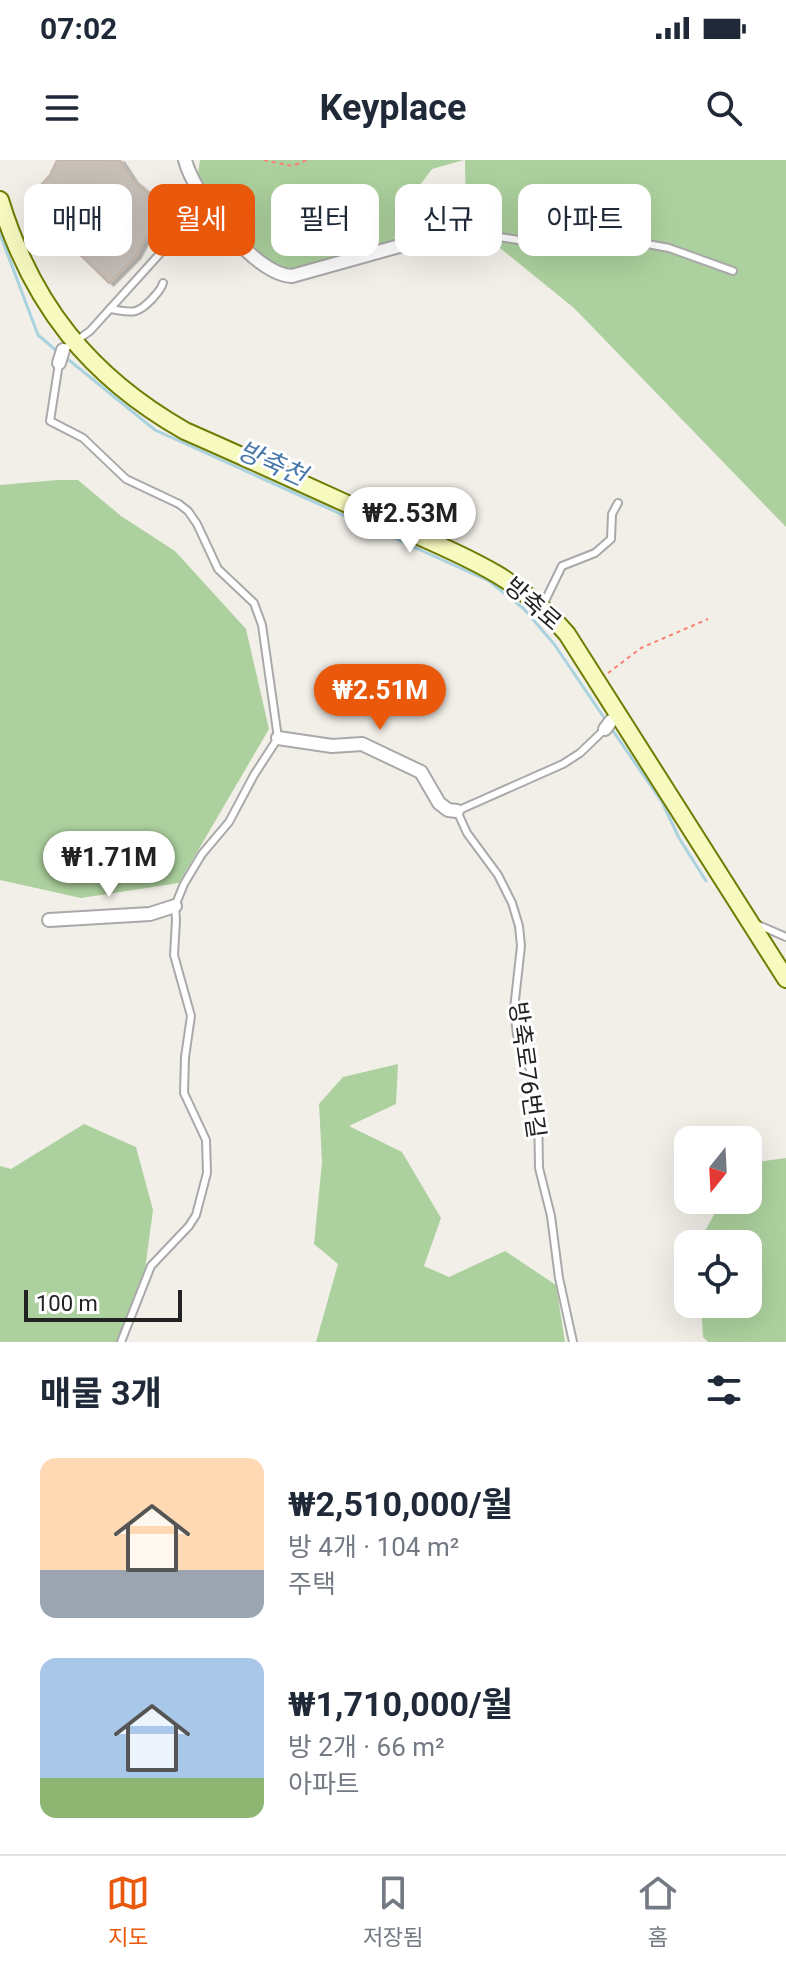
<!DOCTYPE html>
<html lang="ko">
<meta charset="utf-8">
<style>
:root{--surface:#fff;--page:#f2f2f3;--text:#1f2937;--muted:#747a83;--line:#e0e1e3;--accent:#ea580c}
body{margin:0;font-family:Roboto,"Noto Sans KR",sans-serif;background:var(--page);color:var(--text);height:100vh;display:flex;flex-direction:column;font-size:30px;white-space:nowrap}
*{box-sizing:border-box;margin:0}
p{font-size:26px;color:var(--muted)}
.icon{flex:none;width:44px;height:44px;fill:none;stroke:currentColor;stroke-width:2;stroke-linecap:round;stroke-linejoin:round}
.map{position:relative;height:1182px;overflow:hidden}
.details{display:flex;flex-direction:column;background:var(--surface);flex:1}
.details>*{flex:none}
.guide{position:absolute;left:24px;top:24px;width:738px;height:72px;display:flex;gap:16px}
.needle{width:52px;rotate:198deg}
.tools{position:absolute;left:674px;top:966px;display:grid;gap:16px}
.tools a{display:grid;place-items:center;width:88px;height:88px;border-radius:16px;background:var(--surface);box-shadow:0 8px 32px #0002;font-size:40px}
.scale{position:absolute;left:24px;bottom:20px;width:158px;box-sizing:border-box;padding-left:8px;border:4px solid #222;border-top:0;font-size:22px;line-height:28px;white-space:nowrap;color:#222;-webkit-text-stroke:6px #fff;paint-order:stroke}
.price{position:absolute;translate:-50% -68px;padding:0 18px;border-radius:28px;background:#fff;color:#222;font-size:26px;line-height:52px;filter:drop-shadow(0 2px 4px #0008)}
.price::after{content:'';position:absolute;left:50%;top:48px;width:24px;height:18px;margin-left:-12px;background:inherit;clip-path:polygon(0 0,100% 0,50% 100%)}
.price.selected{background:var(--accent);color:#fff}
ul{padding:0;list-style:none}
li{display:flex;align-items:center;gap:24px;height:200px;padding:0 40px}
li span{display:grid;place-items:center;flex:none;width:224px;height:160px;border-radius:16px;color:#555}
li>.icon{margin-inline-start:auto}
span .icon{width:96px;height:96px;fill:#fffc;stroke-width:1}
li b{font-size:34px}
h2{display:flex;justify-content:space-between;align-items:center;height:96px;padding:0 40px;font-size:34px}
.tag{padding:0 28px;border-radius:16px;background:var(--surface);box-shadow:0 8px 32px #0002;font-size:28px;line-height:72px}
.tag.selected{background:var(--accent);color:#fff}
.status{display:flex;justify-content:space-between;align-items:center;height:56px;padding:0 40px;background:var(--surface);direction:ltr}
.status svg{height:22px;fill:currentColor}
header{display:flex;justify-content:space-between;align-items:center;height:104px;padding:0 40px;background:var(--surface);font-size:36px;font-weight:700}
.dock{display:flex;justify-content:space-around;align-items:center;height:112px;border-top:2px solid var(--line);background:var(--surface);font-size:22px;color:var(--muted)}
.dock a{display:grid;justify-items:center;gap:4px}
.dock .selected{color:var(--accent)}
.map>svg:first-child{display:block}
</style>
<div class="status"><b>07:02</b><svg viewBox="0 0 49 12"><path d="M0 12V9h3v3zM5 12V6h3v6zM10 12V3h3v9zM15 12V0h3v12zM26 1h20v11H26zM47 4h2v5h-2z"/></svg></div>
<header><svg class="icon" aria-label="menu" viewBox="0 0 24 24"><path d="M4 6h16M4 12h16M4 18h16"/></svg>Keyplace<svg class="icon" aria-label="search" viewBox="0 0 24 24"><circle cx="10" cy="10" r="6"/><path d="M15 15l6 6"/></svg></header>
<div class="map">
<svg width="786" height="1182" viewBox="0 0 786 1182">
<defs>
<filter id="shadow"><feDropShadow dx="4.5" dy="2.5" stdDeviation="0" flood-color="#0004"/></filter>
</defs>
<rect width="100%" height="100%" fill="#f2efe9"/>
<!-- forest -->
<g fill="#add19e">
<polygon points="200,0 464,0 432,9 411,37 414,51 398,62 393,85 296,112 273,109 221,58 197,21"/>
<polygon points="465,0 786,0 786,367 574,148 490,80 466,71"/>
<polygon points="57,320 78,320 121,356 175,391 246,469 269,569 179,723 81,738 0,720 0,325"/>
<polygon points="398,904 396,944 349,966 402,992 441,1058 424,1106 449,1117 505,1091 556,1125 565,1182 316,1182 338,1104 314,1084 322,1002 319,944 343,917"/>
<polygon points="84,964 136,987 153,1050 145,1110 118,1182 0,1182 0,1006 11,1009"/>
<polygon points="786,998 786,1182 708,1182 703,1177 701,1144 748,1144 748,1084 698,1084 722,1040 748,1040 748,1003"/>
</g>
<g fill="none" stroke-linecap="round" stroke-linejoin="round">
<!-- stream -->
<g stroke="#aad3df" stroke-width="3">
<polyline points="0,74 38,175 58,192"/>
<polyline points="64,196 155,270 489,421 524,449 554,484 607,562"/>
<polyline points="611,568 662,642 679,678 706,721"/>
</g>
</g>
<!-- building -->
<polygon fill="#c7bfb8" stroke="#c4b6ab" stroke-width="2" filter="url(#shadow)" points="57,0 120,0 133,20 171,52 145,79 136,96 109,123 71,86 61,72 26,41 50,15"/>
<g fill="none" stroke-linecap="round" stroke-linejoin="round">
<defs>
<g id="lane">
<polyline points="465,74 486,75 578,89 642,83 669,88 733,111"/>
<path d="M110 149C131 152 136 156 152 139 157 133 161 130 163 123"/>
<polyline points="63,190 90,171 174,78"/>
<polyline points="59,203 50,261 83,278 126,319 179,344 188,351 197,364 218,409 254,443 262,465 278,578 254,615 229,662 202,694 184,724 175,746 176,760 174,795 191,856 185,897 184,933 206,980 207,1013 196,1055 189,1066 151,1106 121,1182"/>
<polyline points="542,447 562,406 595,393 611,379 612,354 618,343"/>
<polyline points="756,764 786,777"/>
<polyline points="573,1182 559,1118 551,1056 539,1008 538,949 532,915 517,875 514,849 521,786 519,766 512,743 498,715 467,673 457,651 563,604 580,593 605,569"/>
</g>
<g id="street">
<path d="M185 0C194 35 254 115 292 116L403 85H430L465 74"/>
<polyline points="59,203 63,190"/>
<polyline points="605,569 611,561"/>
<polyline points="278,578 332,586 362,584 421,612 439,643 448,650 457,651"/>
<polyline points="49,760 150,754 175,746"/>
</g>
<path id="secondary" d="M0 40C32 145 90 217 185 271 249 299 312 328 376 357 449 391 514 410 567 474L786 819"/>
</defs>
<!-- lane casing -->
<use href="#lane" stroke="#a9a9a9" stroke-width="10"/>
<!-- street casing -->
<use href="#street" stroke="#a9a9a9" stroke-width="16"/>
<!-- secondary casing -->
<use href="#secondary" stroke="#707d05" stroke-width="20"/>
<!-- path -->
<g stroke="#fa8072" stroke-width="2" stroke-dasharray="4 4" stroke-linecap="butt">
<polyline points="264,0 292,6 307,0"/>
<polyline points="608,513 641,488 708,459"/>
</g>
<!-- lane -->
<use href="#lane" stroke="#fff" stroke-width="6"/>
<!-- street -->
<use href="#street" stroke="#fff" stroke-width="12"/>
<!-- secondary -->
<use href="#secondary" stroke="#f7fabf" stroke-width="16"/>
</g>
<g text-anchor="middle" stroke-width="6" stroke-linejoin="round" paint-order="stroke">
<!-- street labels -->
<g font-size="24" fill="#222" stroke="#fff">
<text transform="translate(533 444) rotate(41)" y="8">방축로</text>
<text transform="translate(527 910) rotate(82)" y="8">방축로76번길</text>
</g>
<!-- water labels -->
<g font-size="26" font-style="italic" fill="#4a7aab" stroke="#fff">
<text transform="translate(272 303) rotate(24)" y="9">방축천</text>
</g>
</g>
</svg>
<div class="tools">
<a><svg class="needle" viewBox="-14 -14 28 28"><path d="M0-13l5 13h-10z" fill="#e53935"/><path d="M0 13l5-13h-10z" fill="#747a83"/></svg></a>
<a><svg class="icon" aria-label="locate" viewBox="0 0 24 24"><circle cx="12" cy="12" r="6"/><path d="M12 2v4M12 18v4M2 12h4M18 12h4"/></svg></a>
</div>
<div class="scale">100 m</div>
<b class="price" style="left:410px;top:395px">₩2.53M</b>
<b class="price selected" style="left:380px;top:572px">₩2.51M</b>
<b class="price" style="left:109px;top:739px">₩1.71M</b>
<div class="guide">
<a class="tag">매매</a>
<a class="tag selected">월세</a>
<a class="tag">필터</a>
<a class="tag">신규</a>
<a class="tag">아파트</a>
</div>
</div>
<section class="details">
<h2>매물 3개<svg class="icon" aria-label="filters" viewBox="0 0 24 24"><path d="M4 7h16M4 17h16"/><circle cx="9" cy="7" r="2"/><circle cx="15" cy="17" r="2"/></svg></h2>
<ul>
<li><span style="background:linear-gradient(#ffd9b3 70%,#9aa5b1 0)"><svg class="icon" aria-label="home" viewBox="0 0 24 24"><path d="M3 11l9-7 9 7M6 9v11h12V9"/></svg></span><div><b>₩2,510,000/월</b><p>방 4개 · 104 m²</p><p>주택</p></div></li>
<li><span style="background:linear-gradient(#a9c7e8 75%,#8fb573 0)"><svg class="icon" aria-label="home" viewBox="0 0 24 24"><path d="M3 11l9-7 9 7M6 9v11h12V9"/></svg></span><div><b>₩1,710,000/월</b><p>방 2개 · 66 m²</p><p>아파트</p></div></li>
</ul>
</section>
<nav class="dock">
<a class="selected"><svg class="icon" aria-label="map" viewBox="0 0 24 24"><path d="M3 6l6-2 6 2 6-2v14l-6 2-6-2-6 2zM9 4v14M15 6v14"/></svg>지도</a>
<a><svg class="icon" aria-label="saved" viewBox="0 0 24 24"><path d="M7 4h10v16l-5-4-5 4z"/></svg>저장됨</a>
<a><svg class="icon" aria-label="home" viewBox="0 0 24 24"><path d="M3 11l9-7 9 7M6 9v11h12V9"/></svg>홈</a>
</nav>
